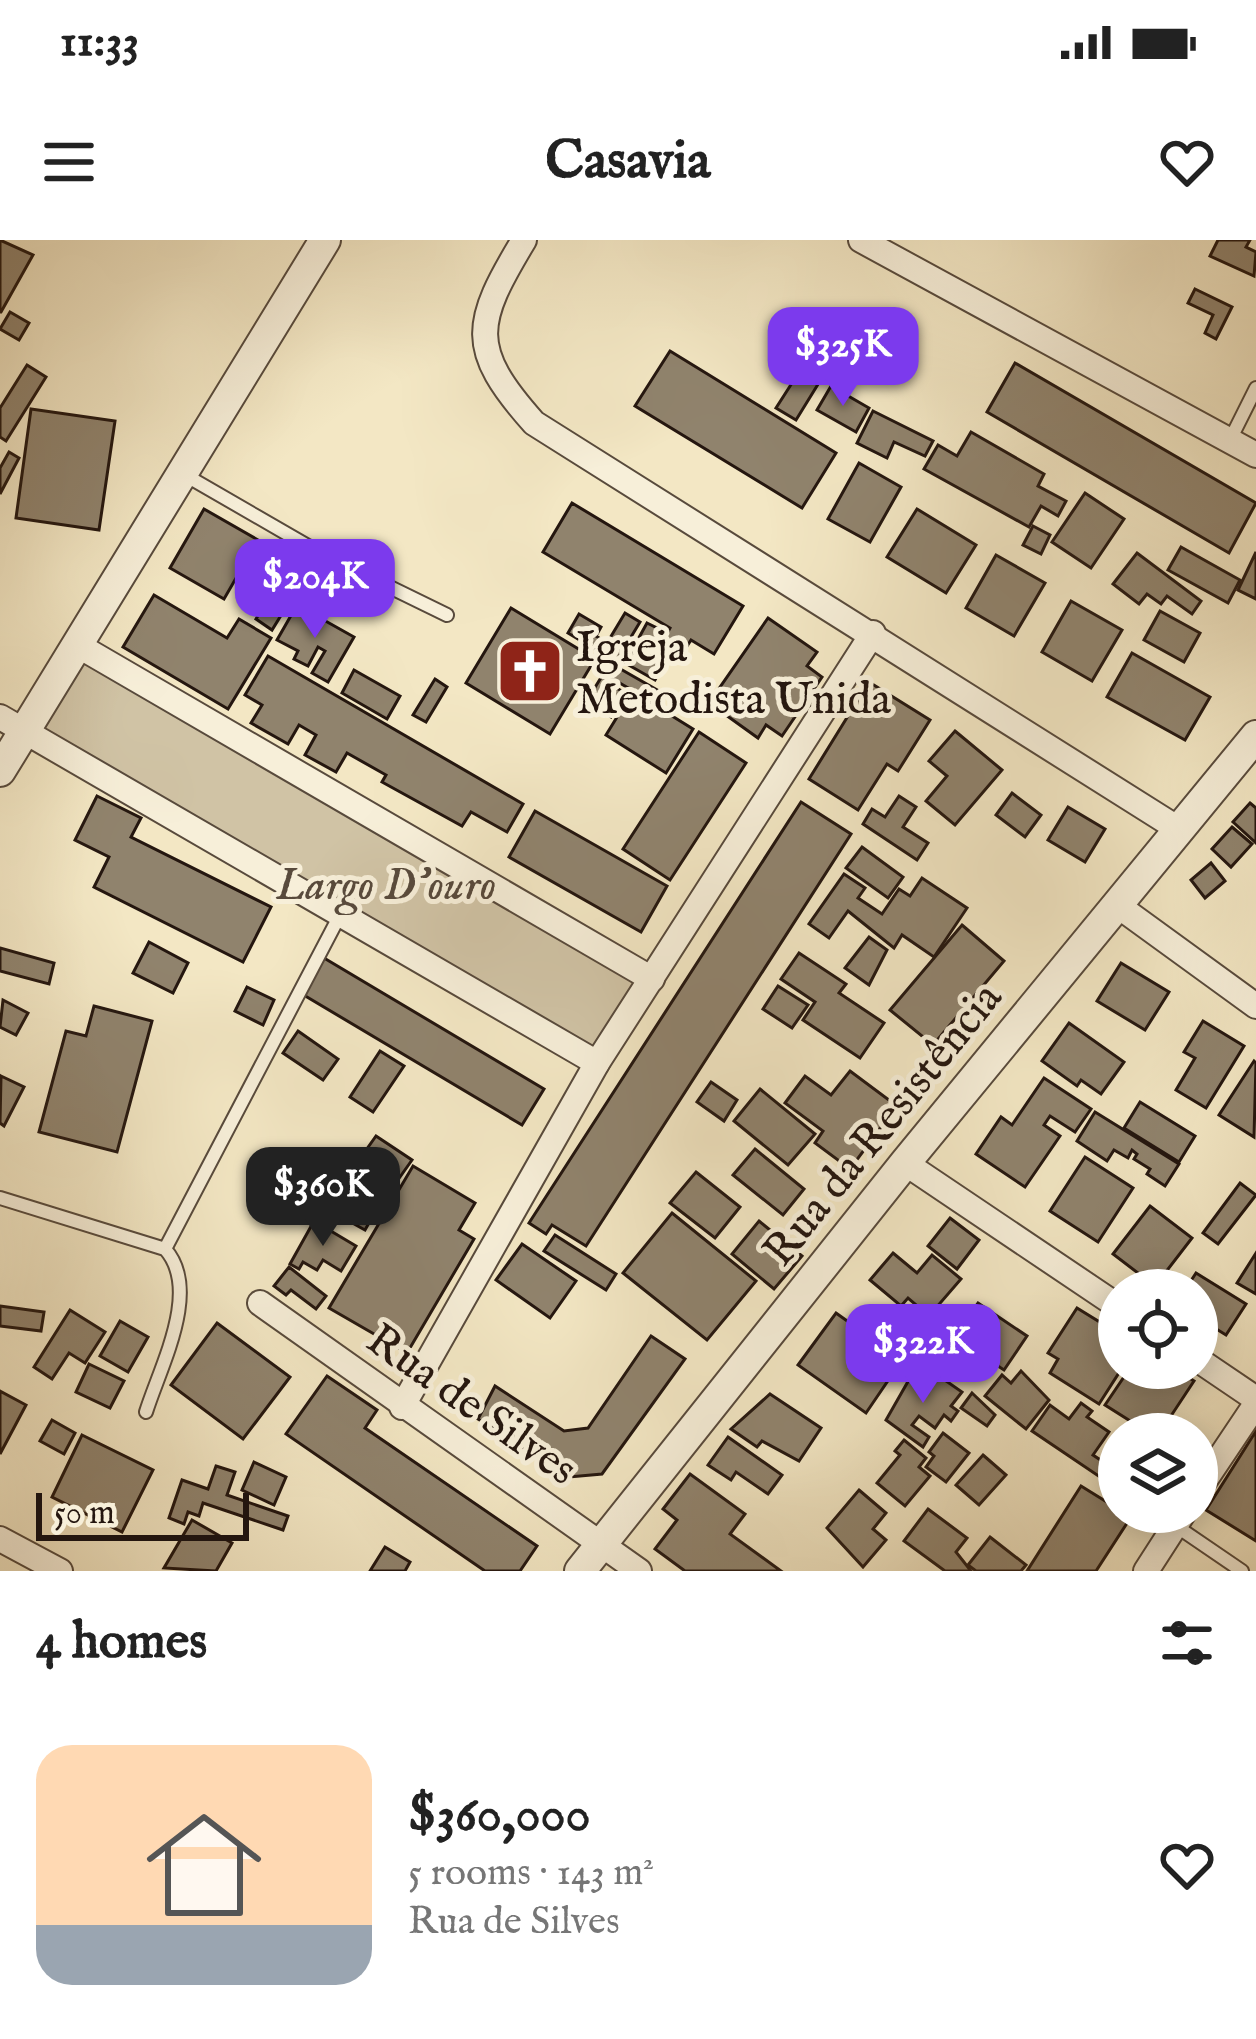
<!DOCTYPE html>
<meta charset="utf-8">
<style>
:root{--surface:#fff;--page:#f2f2f2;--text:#222;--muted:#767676;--line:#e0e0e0;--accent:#7c3aed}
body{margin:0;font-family:"IM FELL English",serif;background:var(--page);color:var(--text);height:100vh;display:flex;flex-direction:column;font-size:45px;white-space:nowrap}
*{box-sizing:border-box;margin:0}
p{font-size:39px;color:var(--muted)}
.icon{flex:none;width:66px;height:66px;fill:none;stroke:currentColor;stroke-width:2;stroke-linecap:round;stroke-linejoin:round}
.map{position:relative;height:1331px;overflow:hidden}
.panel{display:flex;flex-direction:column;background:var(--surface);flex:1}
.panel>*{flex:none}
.fabs{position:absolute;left:1098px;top:1029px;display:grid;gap:24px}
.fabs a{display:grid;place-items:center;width:120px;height:120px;border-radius:50%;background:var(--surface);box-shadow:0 6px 30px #0003;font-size:60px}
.scale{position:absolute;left:36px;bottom:30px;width:213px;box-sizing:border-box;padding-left:12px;border:6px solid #24160f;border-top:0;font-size:33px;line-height:42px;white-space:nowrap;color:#24160f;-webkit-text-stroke:9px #f7efd9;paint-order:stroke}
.price{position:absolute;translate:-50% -102px;padding:0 27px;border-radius:24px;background:var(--accent);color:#fff;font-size:39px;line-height:78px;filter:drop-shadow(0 3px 6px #0008)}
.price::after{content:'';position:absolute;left:50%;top:72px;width:36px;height:27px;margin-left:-18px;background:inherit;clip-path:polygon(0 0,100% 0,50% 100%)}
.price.current{background:#222;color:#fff}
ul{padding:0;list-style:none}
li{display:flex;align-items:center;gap:36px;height:300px;padding:0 36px}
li+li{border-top:3px solid var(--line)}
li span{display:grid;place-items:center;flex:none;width:336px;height:240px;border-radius:36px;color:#555}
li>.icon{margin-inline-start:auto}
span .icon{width:144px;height:144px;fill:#fffc;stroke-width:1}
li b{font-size:51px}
h2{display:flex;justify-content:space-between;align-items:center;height:144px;padding:0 36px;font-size:51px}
.status{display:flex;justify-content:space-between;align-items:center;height:84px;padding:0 60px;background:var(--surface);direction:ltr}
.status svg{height:33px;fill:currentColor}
header{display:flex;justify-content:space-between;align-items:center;height:156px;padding:0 36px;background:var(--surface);font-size:54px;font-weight:800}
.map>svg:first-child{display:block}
</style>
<div class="status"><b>11:33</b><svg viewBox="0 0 49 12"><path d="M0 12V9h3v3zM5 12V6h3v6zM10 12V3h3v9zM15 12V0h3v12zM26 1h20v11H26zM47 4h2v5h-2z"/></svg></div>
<header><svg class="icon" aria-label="menu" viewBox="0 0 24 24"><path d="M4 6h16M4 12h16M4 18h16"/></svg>Casavia<svg class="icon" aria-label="heart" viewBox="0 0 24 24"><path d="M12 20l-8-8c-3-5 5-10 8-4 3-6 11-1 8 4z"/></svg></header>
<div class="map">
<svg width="1256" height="1331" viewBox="0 0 1256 1331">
<rect width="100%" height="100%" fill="#f3e7c4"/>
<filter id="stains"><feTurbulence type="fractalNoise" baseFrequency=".00167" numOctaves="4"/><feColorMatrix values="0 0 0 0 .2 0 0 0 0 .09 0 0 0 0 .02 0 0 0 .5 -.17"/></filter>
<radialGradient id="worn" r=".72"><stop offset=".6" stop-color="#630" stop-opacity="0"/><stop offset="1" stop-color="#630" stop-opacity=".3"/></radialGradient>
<!-- green -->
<polygon fill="#d0c3a5" stroke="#7a6c5a" stroke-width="3" points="79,406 652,739 597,823 25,489"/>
<!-- building -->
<g fill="#90836d" stroke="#24160f" stroke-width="3">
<polygon points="0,0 33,15 1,72 0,72"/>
<polygon points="1218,0 1250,0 1246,7 1256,12 1254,36 1210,16"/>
<polygon points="1195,49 1232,67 1216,99 1205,93 1213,75 1188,63"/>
<polygon points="10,72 29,83 19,100 0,89"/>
<polygon points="670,111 836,213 802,268 635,166"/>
<polygon points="1015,123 1256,263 1229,313 987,172"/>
<polygon points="27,125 46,137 6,201 0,197 0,168"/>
<polygon points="801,129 820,141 796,180 776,168"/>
<polygon points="831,146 869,168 856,192 817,170"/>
<polygon points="31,169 115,181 99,290 16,278"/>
<polygon points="873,171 933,201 925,216 894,202 887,218 857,203"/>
<polygon points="971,192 1044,234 1038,246 1066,261 1058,276 1041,266 1029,287 924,229 938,205 957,216"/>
<polygon points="9,212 19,218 0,254 0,228"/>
<polygon points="859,223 901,247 870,302 828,279"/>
<polygon points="1085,253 1124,279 1091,328 1052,302"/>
<polygon points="572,263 743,366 714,414 691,400 684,411 664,399 670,388 543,312"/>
<polygon points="204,269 258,300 224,359 170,328"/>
<polygon points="917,269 976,305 946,353 887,317"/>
<polygon points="1033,286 1050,295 1041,314 1023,305"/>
<polygon points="1181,307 1240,340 1228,363 1168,330"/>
<polygon points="1256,312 1256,359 1238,350"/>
<polygon points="1137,313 1201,361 1192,374 1167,356 1161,364 1147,354 1139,364 1113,344"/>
<polygon points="996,315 1045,343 1014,396 966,368"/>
<polygon points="268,328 299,346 272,390 256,379 265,365 251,356"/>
<polygon points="154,355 227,398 239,379 271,398 228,469 123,407"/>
<polygon points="1071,361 1122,390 1092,441 1042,412"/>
<polygon points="297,365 354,397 328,442 312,433 325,411 318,407 308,426 294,419 298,411 277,400"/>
<polygon points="511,368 595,419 550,494 466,443"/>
<polygon points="1160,371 1200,393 1184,422 1144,400"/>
<polygon points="625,373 640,382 616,422 568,393 579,374 601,387 596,396 607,403"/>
<polygon points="768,378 817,412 807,426 822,437 782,496 766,485 758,498 709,463"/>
<polygon points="647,383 663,391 656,403 671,411 655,440 625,423"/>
<polygon points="1132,413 1210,457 1185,500 1107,457"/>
<polygon points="268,416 523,564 507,592 471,572 462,586 382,542 386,535 347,513 336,532 305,515 316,495 299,485 288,504 251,483 262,465 245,455"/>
<polygon points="610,423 666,455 659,466 618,442 615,447 625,453 611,477 586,462"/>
<polygon points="354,430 400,456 387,479 342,453"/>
<polygon points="435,439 447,447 426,482 413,475"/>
<polygon points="869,442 930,480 898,531 887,524 858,570 809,539"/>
<polygon points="630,456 640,462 643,458 693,489 666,533 606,495"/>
<polygon points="955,491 1002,530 955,585 926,561 947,536 929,521"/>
<polygon points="699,492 746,523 670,640 623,609"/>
<polygon points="1012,553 1041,575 1025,597 996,575"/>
<polygon points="97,556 141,578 131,597 271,667 243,722 94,647 109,617 75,600"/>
<polygon points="899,556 916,567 903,587 928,603 917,620 863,584 872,569 885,577"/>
<polygon points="801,562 851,594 586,1006 552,985 546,994 529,983"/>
<polygon points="1250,563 1256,568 1256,603 1233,582"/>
<polygon points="1068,567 1105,589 1085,622 1048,600"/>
<polygon points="535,571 667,646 641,692 509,617"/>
<polygon points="1232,587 1252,604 1231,627 1212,609"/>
<polygon points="862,607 903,637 888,658 846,628"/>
<polygon points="1211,623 1225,641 1205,658 1191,640"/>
<polygon points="844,634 865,648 858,658 882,674 899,649 910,656 922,638 967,668 934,717 902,695 894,708 848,671 829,698 809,684"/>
<polygon points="962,685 1004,721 933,805 890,770"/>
<polygon points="869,697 887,710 869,745 845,728"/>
<polygon points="149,702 188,723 173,753 133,733"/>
<polygon points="0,708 54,723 49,744 0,731"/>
<polygon points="799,713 846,744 839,753 884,783 860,818 803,780 815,762 781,739"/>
<polygon points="324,718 544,849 522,885 302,754"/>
<polygon points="1121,723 1169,752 1145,790 1097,761"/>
<polygon points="778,746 808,765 792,788 763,769"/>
<polygon points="247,747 274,760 263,785 235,771"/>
<polygon points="3,760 28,773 16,795 0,787"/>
<polygon points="94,766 152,781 117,912 39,892 66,791 86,796"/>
<polygon points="1203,781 1244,806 1206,868 1176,850 1195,818 1184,812"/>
<polygon points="1069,783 1124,822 1101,854 1081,840 1077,846 1042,821"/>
<polygon points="298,791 338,819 323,840 283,813"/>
<polygon points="380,811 404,826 373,872 350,857"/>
<polygon points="1254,821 1256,823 1254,897 1219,875"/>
<polygon points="850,831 897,866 850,929 815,903 823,891 785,863 805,836 831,855"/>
<polygon points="1,836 24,847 4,886 0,883"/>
<polygon points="1044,838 1091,869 1075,892 1050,876 1044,885 1060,896 1025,947 976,914 1001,877 1012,885"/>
<polygon points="711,842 737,860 724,881 697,862"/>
<polygon points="760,849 815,894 788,925 734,881"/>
<polygon points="1140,862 1195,896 1179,922 1124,888"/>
<polygon points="1095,872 1179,924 1165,946 1147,934 1150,929 1134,919 1137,914 1132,910 1128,918 1114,910 1107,921 1077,901"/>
<polygon points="376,896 412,920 395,944 359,920"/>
<polygon points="331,909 381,942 372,957 357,947 352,955 317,931"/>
<polygon points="755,909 804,949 783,975 733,935"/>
<polygon points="1085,917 1133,948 1098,1002 1050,971"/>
<polygon points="413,926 475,963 459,990 474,999 407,1113 329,1068"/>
<polygon points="696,932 740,967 715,998 670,963"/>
<polygon points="1240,943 1256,955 1218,1004 1203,993"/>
<polygon points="338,954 374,974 365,990 329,970"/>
<polygon points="1150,966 1192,998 1155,1046 1113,1014"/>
<polygon points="672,973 756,1041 707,1100 623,1033"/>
<polygon points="950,978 979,1000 957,1029 928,1006"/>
<polygon points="314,981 356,1006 341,1031 323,1020 317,1030 303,1022 299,1029 290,1024"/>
<polygon points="759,981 802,1016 774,1049 732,1014"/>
<polygon points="555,995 616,1034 606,1050 544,1011"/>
<polygon points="522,1004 576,1041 550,1078 496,1040"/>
<polygon points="893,1013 917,1033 932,1015 961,1039 929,1076 908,1058 901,1066 870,1040"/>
<polygon points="1256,1013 1256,1054 1237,1043"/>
<polygon points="289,1027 326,1056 316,1069 291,1050 286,1055 274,1046"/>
<polygon points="1196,1033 1246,1064 1226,1095 1197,1077 1197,1050 1185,1050"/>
<polygon points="978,1063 1027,1096 1004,1130 954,1097"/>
<polygon points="0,1066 44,1072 41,1091 0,1086"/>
<polygon points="1077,1068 1119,1094 1122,1128 1099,1164 1050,1133 1058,1119 1048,1113"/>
<polygon points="70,1070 105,1092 85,1123 69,1113 52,1139 34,1127"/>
<polygon points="836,1073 902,1120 866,1173 798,1125"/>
<polygon points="120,1081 148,1097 128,1132 100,1116"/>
<polygon points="217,1083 290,1137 243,1199 171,1145"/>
<polygon points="925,1091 958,1114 946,1130 914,1107"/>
<polygon points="651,1096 685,1119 602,1234 569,1237 478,1179 495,1146 564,1191 588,1188"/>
<polygon points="89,1124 124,1141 110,1168 76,1152"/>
<polygon points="1130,1128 1174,1128 1194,1141 1163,1188 1172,1194 1129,1194 1135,1184 1105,1165"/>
<polygon points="914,1131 933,1144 939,1136 962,1152 951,1166 958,1171 951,1181 944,1175 935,1188 919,1176 912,1185 929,1197 923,1207 886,1180"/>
<polygon points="1021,1131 1049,1160 1026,1189 985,1156 1002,1135 1011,1143"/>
<polygon points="327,1136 377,1170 365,1188 537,1306 520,1331 485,1331 286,1194"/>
<polygon points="0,1151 26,1165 0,1214"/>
<polygon points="972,1153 995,1175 987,1186 961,1168"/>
<polygon points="770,1154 821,1188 799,1221 762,1201 757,1207 731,1189"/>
<polygon points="1081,1163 1092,1171 1087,1177 1109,1192 1093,1215 1108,1225 1100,1237 1032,1191 1050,1165 1069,1179"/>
<polygon points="52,1180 75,1193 64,1214 40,1201"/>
<polygon points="1256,1191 1256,1301 1206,1270"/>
<polygon points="943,1193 969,1213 946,1242 926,1227 934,1216 929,1212"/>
<polygon points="82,1195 153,1230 122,1292 52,1257"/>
<polygon points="728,1197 782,1235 768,1254 736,1232 731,1240 708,1225"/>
<polygon points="904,1200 926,1218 919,1227 930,1236 905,1266 877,1243 900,1215 895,1211"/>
<polygon points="983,1215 1006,1235 979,1265 956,1245"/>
<polygon points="254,1222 286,1237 274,1265 242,1250"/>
<polygon points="216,1226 235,1232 227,1255 288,1276 283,1290 203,1263 199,1276 188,1272 184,1284 169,1278 182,1240 208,1249"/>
<polygon points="690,1234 745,1274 730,1294 781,1331 685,1331 655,1309 677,1280 663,1269"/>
<polygon points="1081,1246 1131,1277 1096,1331 1027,1331"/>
<polygon points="859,1250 886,1273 873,1289 886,1300 863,1327 827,1288"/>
<polygon points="928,1269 967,1298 956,1312 971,1331 945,1331 904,1301"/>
<polygon points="192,1280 232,1303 216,1331 164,1328"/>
<polygon points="990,1297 1026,1325 1021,1331 976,1331 968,1325"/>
<polygon points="385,1307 410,1322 405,1331 370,1331"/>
</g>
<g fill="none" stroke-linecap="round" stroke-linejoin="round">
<defs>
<g id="service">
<polyline points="1230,200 1256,148"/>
<polyline points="185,235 320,313 447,375"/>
<path d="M0 958 165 1009C202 1050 160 1127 146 1172"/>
<polyline points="165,1009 340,675"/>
<polyline points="1176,1286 1242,1331"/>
</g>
<g id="minor">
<path d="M524 0C474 83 467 108 534 183L1180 590"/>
<polyline points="861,0 1256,215"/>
<polyline points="79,406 652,739"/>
<polyline points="0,477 597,823"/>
<polyline points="1117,665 1256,766"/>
<polyline points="905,923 1119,1067"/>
<polyline points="260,1063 639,1331"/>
<polyline points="1197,1119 1256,1159"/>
<polyline points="402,1167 597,823 873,393"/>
<polyline points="1197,1252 1256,1164"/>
<polyline points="0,1299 60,1331"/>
<polyline points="1146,1331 1184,1272"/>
</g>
<g id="tertiary">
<polyline points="0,531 325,0"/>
<polyline points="580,1331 905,923 1256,496"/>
</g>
</defs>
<!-- service casing -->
<use href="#service" stroke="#584a3c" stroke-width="16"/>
<!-- minor casing -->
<use href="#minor" stroke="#584a3c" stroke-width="28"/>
<!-- tertiary casing -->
<use href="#tertiary" stroke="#584a3c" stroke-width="34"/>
<!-- service -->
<use href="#service" stroke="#f7efd9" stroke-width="12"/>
<!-- minor -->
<use href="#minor" stroke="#f7efd9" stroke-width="24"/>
<!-- tertiary -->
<use href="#tertiary" stroke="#f7efd9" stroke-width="30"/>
</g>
<!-- icons -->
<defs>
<symbol id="church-square" viewBox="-11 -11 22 22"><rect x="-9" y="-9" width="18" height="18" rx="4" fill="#8f2418" stroke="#f7efd9"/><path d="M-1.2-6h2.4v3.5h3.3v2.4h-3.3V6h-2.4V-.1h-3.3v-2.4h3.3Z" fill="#fff"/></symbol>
</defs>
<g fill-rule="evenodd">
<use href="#church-square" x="492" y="393" width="76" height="76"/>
</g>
<g text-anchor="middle" stroke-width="10" stroke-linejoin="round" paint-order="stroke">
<!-- poi labels -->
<g font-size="45" fill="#24160f" stroke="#f7efd9" text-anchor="start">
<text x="576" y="421">Igreja<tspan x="576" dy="52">Metodista Unida</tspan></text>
</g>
<!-- park labels -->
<g font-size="45" font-style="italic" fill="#584a3c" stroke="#f7efd9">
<text x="386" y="659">Largo D'ouro</text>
</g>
<!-- street labels -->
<g font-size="45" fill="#24160f" stroke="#f7efd9">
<text transform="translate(881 883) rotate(-51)" y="16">Rua da Resistência</text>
<text transform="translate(473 1163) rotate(35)" y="16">Rua de Silves</text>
</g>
</g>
<rect width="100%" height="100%" filter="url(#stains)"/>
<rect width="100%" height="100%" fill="url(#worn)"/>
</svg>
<div class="fabs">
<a><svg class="icon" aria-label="locate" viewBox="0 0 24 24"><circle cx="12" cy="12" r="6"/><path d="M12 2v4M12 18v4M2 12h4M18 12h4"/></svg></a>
<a><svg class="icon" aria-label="layers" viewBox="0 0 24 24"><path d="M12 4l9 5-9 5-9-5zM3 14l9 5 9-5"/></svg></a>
</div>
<div class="scale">50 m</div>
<b class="price" style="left:843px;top:169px">$325K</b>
<b class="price" style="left:315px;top:401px">$204K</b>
<b class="price current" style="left:323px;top:1009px">$360K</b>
<b class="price" style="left:923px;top:1166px">$322K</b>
</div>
<section class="panel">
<h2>4 homes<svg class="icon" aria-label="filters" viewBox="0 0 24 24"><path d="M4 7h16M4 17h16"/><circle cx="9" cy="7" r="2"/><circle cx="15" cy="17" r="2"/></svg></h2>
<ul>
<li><span style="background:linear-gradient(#ffd9b3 75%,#9aa5b1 0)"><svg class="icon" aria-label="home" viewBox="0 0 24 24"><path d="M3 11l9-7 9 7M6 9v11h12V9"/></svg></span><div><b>$360,000</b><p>5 rooms · 143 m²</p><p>Rua de Silves</p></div><svg class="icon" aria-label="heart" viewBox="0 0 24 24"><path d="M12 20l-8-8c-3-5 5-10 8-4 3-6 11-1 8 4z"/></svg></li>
</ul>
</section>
